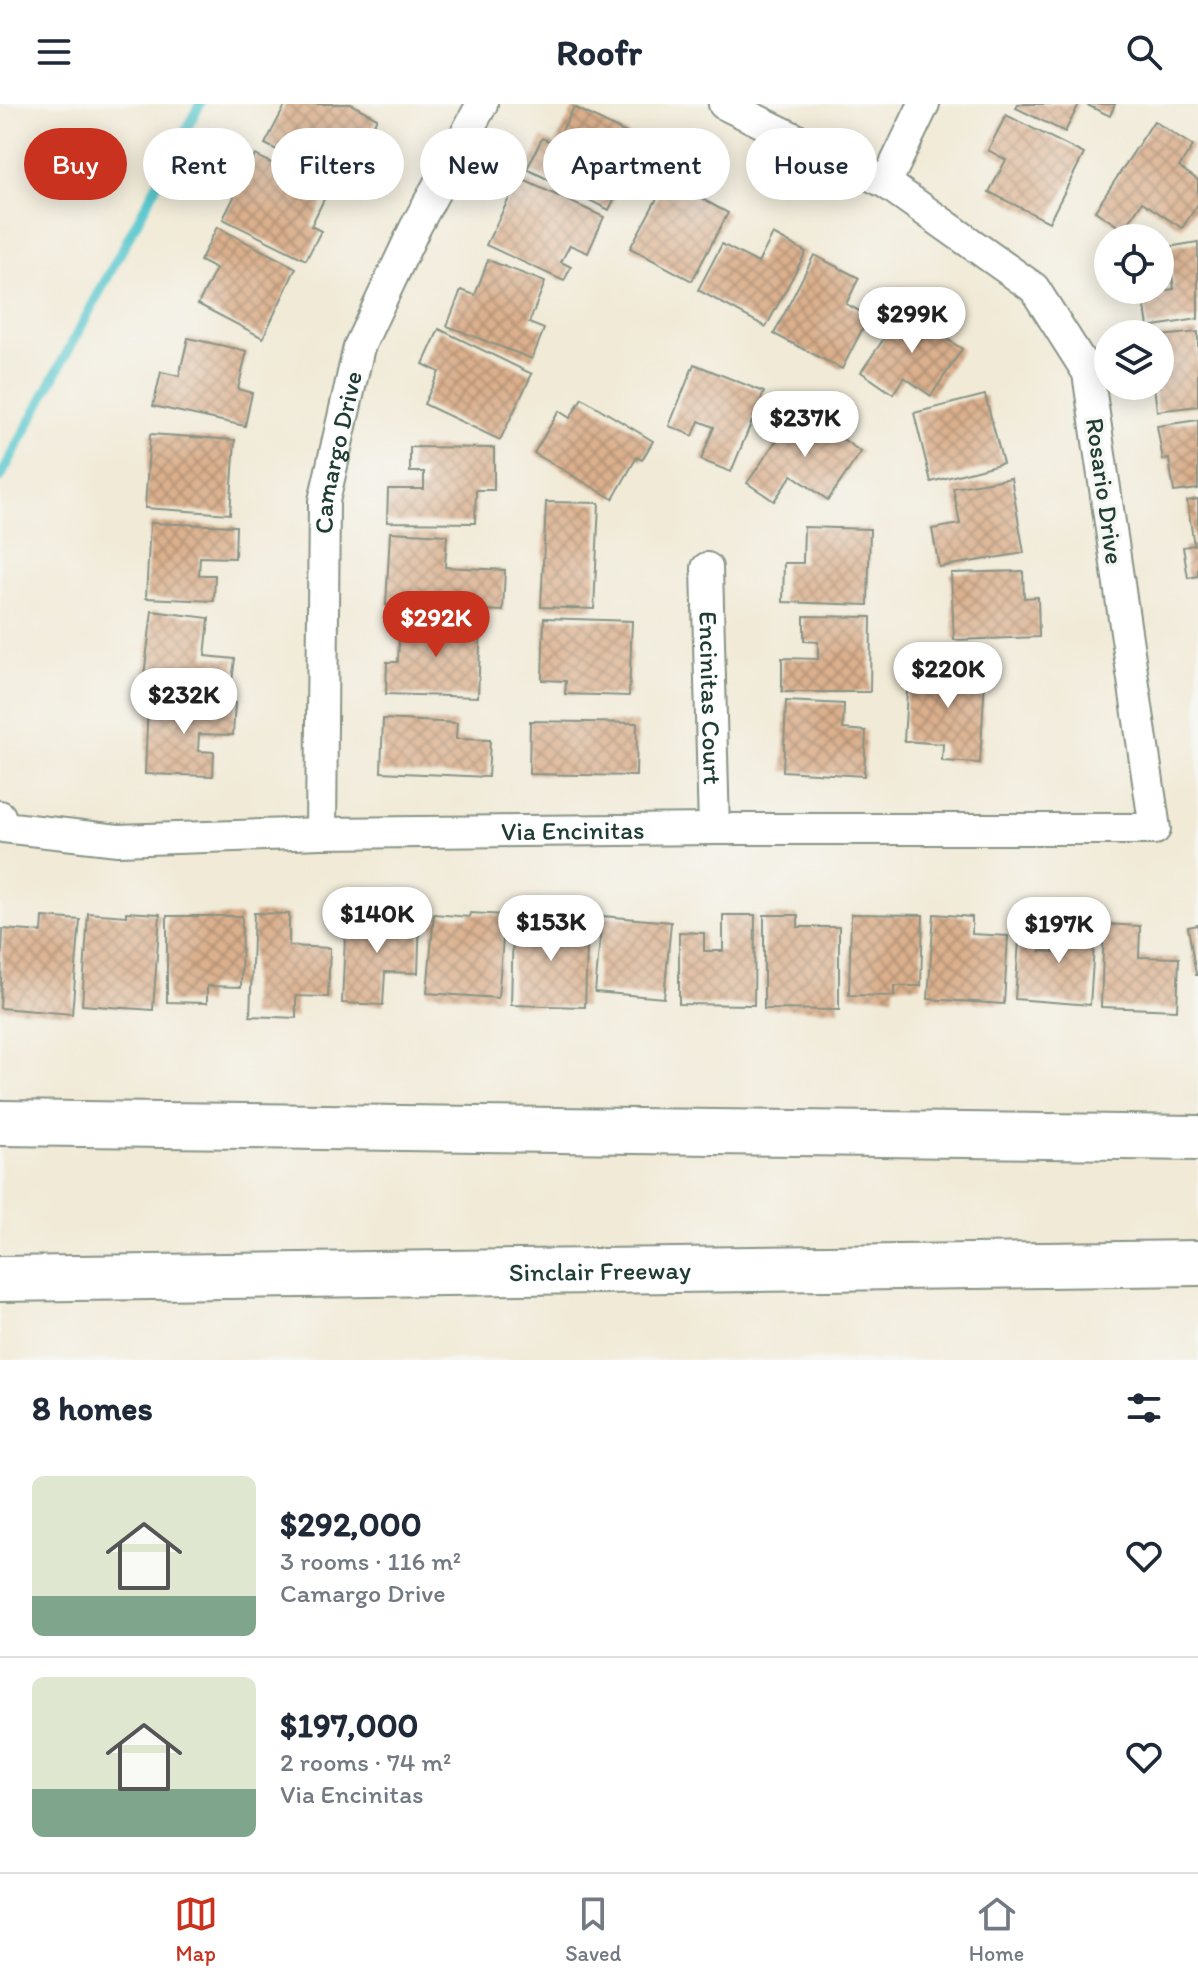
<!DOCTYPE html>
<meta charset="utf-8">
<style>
:root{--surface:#fff;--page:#f6f6f7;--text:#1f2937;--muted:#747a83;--line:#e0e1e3;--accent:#c8321e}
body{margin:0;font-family:Itim,sans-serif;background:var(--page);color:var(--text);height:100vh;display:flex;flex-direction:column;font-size:30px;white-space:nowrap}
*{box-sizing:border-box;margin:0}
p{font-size:26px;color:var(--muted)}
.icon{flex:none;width:44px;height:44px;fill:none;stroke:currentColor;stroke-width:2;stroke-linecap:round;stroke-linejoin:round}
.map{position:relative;height:1256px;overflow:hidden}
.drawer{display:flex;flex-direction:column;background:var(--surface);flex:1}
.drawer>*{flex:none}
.banner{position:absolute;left:24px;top:24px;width:1150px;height:72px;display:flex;gap:16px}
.controls{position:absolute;left:1094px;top:120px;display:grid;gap:16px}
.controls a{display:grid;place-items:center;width:80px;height:80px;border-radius:50%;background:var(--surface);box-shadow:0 4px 20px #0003;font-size:40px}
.price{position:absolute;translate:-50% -68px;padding:0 18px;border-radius:28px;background:#fff;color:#222;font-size:26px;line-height:52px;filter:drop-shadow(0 2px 4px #0008)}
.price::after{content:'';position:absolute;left:50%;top:48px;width:24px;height:18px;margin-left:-12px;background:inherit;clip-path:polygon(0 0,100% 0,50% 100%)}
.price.active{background:var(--accent);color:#fff}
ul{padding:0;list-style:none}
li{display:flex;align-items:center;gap:24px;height:200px;padding:0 32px}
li+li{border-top:2px solid var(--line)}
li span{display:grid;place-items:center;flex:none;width:224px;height:160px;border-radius:12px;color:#555}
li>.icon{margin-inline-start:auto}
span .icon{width:96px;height:96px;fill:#fffc;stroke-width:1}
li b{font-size:34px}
h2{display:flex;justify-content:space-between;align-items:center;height:96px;padding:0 32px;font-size:34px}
.pill{padding:0 28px;border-radius:36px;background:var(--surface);box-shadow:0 4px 20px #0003;font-size:28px;line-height:72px}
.pill.active{background:var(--accent);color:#fff}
header{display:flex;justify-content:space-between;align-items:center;height:104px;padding:0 32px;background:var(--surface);font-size:36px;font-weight:800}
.menu{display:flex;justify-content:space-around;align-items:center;height:112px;border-top:2px solid var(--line);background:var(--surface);font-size:22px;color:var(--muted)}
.menu a{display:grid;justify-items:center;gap:4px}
.menu .active{color:var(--accent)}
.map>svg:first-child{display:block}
</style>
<header><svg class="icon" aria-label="menu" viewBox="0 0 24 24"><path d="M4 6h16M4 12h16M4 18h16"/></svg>Roofr<svg class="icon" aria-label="search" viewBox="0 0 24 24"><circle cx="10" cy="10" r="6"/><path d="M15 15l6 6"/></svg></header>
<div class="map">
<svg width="1198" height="1256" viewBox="0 0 1198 1256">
<defs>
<pattern id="building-cross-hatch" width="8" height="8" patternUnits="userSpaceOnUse" patternTransform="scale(2)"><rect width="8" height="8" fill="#dbb08d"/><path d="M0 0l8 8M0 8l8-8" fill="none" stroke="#b19074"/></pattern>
</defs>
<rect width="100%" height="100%" fill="#f6f6f2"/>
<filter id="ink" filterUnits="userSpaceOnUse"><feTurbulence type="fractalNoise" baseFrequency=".0125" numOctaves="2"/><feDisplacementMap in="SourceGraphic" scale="16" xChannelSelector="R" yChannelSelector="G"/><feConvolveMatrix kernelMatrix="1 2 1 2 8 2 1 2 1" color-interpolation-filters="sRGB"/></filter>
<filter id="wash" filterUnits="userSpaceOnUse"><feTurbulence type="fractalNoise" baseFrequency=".006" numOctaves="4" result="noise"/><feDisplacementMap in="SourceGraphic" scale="32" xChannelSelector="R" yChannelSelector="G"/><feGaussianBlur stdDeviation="1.8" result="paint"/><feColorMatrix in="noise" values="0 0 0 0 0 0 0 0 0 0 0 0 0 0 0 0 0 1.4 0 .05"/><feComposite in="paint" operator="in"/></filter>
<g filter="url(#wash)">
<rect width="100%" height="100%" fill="#f1ead7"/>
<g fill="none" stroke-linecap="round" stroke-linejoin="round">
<!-- stream -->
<polyline stroke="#59c7cd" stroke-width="10" points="0,374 200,0"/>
</g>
<g id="blocks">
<!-- building -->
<g fill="url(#building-cross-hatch)">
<polygon points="286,0 351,0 377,14 346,81 265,40"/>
<polygon points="1018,0 1079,0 1065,28 1016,4"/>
<polygon points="1085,0 1115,0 1110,12"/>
<polygon points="574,3 630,31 612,66 625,73 609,106 527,65 542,34 555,40"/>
<polygon points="1006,11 1084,50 1049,118 989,88 1006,56 988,46"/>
<polygon points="1154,17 1193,42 1179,63 1198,76 1198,100 1182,124 1142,98 1124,126 1095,107"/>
<polygon points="255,51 328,87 311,122 321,127 306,156 223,115"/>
<polygon points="519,74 604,113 588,149 570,141 561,158 571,163 564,177 486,141"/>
<polygon points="667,76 728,109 692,177 630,144"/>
<polygon points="217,123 296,164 263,234 198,200 216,165 200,157"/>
<polygon points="773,130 806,148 766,223 698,186 722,140 758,159"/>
<polygon points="1198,138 1198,215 1148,223 1143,190 1174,185 1168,143"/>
<polygon points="814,151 859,174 846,200 869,212 842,265 774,230"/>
<polygon points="488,156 545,178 529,219 544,225 532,255 447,222 461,186 475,191"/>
<polygon points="907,201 930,216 926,221 962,245 931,292 904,273 893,290 861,268"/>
<polygon points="439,225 532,270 500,336 424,300 439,268 423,260"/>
<polygon points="1198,228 1198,302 1157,307 1154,282 1160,282 1160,232"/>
<polygon points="188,234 247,247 238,285 252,289 245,322 153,302 161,268 179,272"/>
<polygon points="694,260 764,288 731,368 701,356 714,323 699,317 693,332 669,322"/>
<polygon points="985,291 1003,359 931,378 914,309"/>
<polygon points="582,294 653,337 642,356 637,353 613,395 534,349 559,307 570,314"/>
<polygon points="799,304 861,348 828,396 792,371 774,397 747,379"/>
<polygon points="1198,316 1198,385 1174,388 1169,355 1163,356 1157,322"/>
<polygon points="150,330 235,336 230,410 145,404"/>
<polygon points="410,343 494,344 494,386 476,386 475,419 387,418 388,385 424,385 424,368 410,368"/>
<polygon points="1011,374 1024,449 939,463 932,425 960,420 953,384"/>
<polygon points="1198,395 1198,472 1188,474 1183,443 1194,441 1187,397"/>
<polygon points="546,398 599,399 594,505 541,503"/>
<polygon points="150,419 236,422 235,454 200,453 199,471 215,471 214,497 146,494"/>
<polygon points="804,423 870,425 868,501 783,498 784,459 803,459"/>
<polygon points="390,428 447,431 445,463 505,466 503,507 386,501"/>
<polygon points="1023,467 1024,494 1038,493 1039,533 954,536 951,469"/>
<polygon points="152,507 209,514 205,552 235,555 230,591 143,580"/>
<polygon points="804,512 871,513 870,588 782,588 782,554 818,555 818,538 804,537"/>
<polygon points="400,514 481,517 478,593 386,590 387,558 398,558"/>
<polygon points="544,514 632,517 629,592 565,590 566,577 542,576"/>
<polygon points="946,556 986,558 980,659 942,657 943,640 904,637 908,571 945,573"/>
<polygon points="148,596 235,599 233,631 199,630 198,647 214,648 213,672 145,670"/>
<polygon points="786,597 844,600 843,625 866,627 864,672 783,667"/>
<polygon points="383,615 457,619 456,635 490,636 488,673 381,668"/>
<polygon points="530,617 637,619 636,672 529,670"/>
<polygon points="126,808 160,810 153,906 82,901 88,809 126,812"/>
<polygon points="254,809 289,810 289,842 330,844 328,893 296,892 296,914 250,912"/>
<polygon points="470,809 505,811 498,894 427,889 434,810 469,813"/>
<polygon points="553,810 588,811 585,903 511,901 513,821 553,822"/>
<polygon points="851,810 923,811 921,882 894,882 894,892 849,891"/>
<polygon points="934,810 972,813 972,830 1008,832 1004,900 928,895"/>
<polygon points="346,811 420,814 418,869 385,868 383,901 342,899"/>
<polygon points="723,811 755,811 754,901 679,900 679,828 704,829 704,847 723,847"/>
<polygon points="764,811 798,811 798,823 839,823 839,906 764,905"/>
<polygon points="1061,811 1096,813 1090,901 1015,895 1019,836 1041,838 1040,847 1058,848"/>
<polygon points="167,812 242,812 241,883 207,882 207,899 167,898"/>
<polygon points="602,812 671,818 664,894 595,888"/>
<polygon points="43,813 80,816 72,910 0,904 3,825 42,828"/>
<polygon points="1104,820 1140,822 1139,853 1179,854 1177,906 1101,903"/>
<polygon points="1198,821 1198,871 1196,871 1188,823"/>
</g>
</g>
</g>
<g filter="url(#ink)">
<use href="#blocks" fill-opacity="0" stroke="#889486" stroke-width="2"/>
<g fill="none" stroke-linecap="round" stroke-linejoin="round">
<defs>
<g id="minor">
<polyline points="886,79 924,0"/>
<path id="s1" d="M707 464 714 725"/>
<path id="s2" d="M0 712 3 723 118 736 321 729 714 725H1155L1088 269 1034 184 886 79 724 0"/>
<path id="s3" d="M321 729 324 397 359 243 415 124 482 0"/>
</g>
<g id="motorway">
<polyline points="0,1019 1198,1034"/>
<path id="s4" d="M0 1175 1198 1159"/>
</g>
</defs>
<!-- minor casing -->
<use href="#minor" stroke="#889486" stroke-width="34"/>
<!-- motorway casing -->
<use href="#motorway" stroke="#889486" stroke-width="48"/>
<!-- minor -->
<use href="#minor" stroke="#fff" stroke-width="30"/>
<!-- motorway -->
<use href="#motorway" stroke="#fff" stroke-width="44"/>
</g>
</g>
<g text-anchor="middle" stroke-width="7" stroke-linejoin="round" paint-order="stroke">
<!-- street labels -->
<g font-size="26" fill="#1f3d34" stroke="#f6f6f2">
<text dy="9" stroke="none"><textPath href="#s3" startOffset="382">Camargo Drive</textPath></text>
<text transform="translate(1105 387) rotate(82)" y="9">Rosario Drive</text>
<text dy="9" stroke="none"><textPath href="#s1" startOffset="130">Encinitas Court</textPath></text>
<text dy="9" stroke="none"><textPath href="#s2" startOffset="582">Via Encinitas</textPath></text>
<text dy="9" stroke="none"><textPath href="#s4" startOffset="600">Sinclair Freeway</textPath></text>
</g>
</g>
</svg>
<div class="controls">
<a><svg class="icon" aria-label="locate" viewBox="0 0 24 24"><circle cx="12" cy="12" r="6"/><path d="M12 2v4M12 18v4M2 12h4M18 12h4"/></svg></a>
<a><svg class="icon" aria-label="layers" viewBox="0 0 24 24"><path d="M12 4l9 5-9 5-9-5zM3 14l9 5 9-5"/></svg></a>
</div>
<b class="price" style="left:912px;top:251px">$299K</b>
<b class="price" style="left:805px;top:355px">$237K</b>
<b class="price active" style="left:436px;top:555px">$292K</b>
<b class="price" style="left:948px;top:606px">$220K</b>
<b class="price" style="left:184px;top:632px">$232K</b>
<b class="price" style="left:377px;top:851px">$140K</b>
<b class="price" style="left:551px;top:859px">$153K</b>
<b class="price" style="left:1059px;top:861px">$197K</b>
<div class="banner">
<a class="pill active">Buy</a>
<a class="pill">Rent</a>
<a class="pill">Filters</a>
<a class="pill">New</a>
<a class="pill">Apartment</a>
<a class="pill">House</a>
</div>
</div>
<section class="drawer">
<h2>8 homes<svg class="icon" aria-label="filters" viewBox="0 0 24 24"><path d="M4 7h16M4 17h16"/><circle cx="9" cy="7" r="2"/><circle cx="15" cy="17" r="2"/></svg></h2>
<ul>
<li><span style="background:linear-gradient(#dfe7d0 75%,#7fa58c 0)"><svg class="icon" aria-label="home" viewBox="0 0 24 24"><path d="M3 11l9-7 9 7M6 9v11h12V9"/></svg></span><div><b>$292,000</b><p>3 rooms · 116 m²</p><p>Camargo Drive</p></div><svg class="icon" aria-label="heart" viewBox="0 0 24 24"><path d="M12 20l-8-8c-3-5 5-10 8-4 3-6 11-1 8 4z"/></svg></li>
<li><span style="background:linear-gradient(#dfe7d0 70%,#7fa58c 0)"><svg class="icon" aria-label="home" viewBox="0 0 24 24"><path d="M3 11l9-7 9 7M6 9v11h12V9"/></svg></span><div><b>$197,000</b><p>2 rooms · 74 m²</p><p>Via Encinitas</p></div><svg class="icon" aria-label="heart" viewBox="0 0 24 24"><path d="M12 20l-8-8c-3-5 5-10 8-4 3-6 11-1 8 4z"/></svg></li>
</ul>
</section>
<nav class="menu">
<a class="active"><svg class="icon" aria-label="map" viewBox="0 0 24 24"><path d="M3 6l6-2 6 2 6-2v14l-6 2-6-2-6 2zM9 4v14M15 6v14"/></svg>Map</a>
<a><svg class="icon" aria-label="saved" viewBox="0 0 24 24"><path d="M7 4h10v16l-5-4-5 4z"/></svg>Saved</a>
<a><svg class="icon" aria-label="home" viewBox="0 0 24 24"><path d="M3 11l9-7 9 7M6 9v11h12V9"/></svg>Home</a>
</nav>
